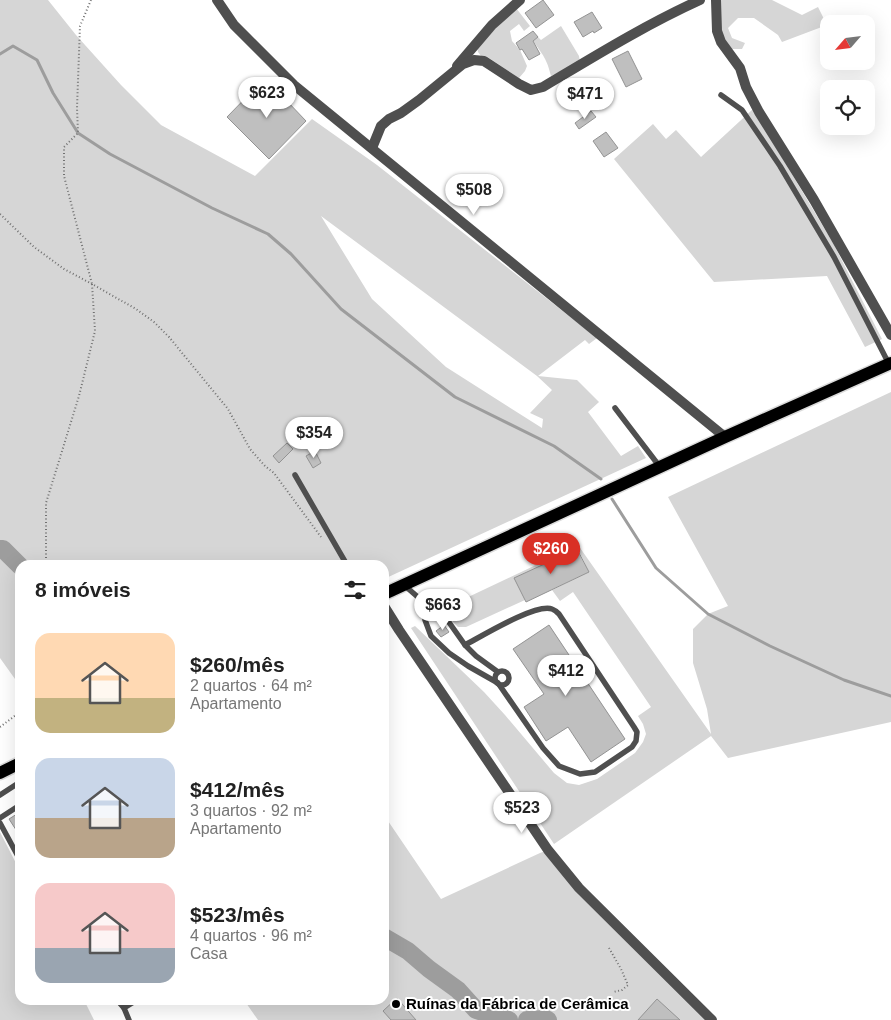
<!DOCTYPE html>
<html lang="pt">
<meta charset="utf-8">
<style>
:root{--surface:#fff;--page:#f2f2f2;--text:#222;--muted:#767676;--accent:#d93025}
body{margin:0;font-family:Arial,sans-serif;background:var(--page);color:var(--text);height:100vh;display:flex;flex-direction:column;font-size:19px;white-space:nowrap}
*{box-sizing:border-box;margin:0}
p{font-size:16px;color:var(--muted)}
.icon{flex:none;width:28px;height:28px;fill:none;stroke:currentColor;stroke-width:2;stroke-linecap:round;stroke-linejoin:round}
.map{position:relative;flex:1;overflow:hidden}
.sheet{position:absolute;left:15px;top:560px;width:374px;height:445px;display:flex;flex-direction:column;background:var(--surface);border-radius:15px;box-shadow:0 5px 20px #0002}
.sheet>*{flex:none}
.needle{width:32px;rotate:242deg}
.tools{position:absolute;left:820px;top:15px;display:grid;gap:10px}
.tools a{display:grid;place-items:center;width:55px;height:55px;border-radius:10px;background:var(--surface);box-shadow:0 5px 20px #0002;font-size:25px}
.price{position:absolute;translate:-50% -42px;padding:0 11px;border-radius:18px;background:#fff;color:#222;font-size:16px;line-height:32px;filter:drop-shadow(0 1px 2px #0008)}
.price::after{content:'';position:absolute;left:50%;top:30px;width:15px;height:11px;margin-left:-8px;background:inherit;clip-path:polygon(0 0,100% 0,50% 100%)}
.price.active{background:var(--accent);color:#fff}
ul{padding:0;list-style:none}
li{display:flex;align-items:center;gap:15px;height:125px;padding:0 20px}
li span{display:grid;place-items:center;flex:none;width:140px;height:100px;border-radius:15px;color:#555}
li>.icon{margin-inline-start:auto}
span .icon{width:60px;height:60px;fill:#fffc;stroke-width:1}
li b{font-size:21px}
h2{display:flex;justify-content:space-between;align-items:center;height:60px;padding:0 20px;font-size:21px}
.map>svg:first-child{display:block}
</style>
<div class="map">
<svg width="891" height="1020" viewBox="0 0 891 1020">
<rect width="100%" height="100%" fill="#fff"/>
<!-- green -->
<g fill="#d6d6d6" fill-rule="evenodd">
<path d="M0 0H48L76 35 121 85 161 125 255 176 312 119 377 165 597 338 589 344 585 340 538 376 577 380 599 402 588 412 621 456 638 446 646 458 384 579V565H20V686L0 658ZM321 216 537 376 552 390 530 413 543 419 542 428 446 367 372 299Z"/>
<polygon points="716,0 772,0 802,15 818,7 827,25 782,42 778,35 754,18 738,18 728,28 732,38 745,43 742,49 726,49 721,42"/>
<polygon points="516,8 530,26 524,31 519,24 510,31 512,41 520,50 527,66 525,71 519,78 486,56 481,56 478,52 477,47"/>
<path d="M561 26 579 56 580 62 551 76C547 59 543 55 533 41L538 37 541 40Z"/>
<polygon points="753,109 833,243 882,339 865,347 827,276 714,282 614,159 653,124 666,139 676,130 701,157"/>
<polygon points="891,392 891,722 728,758 711,736 554,844 411,628 415,626 484,692 505,715 554,773 567,783 579,785 597,779 635,753 643,742 646,734 643,724 638,716 651,707 573,592 560,601 552,590 589,572 578,549 515,578 525,600 466,627 458,627 453,622 445,608 578,545 711,734 707,709 693,663 693,629 708,614 728,606 668,497"/>
<polygon points="384,815 441,899 540,853 548,850 712,1020 258,1020 244,1000 384,1000"/>
<polygon points="0,832 20,871 20,1000 84,1000 94,1020 0,1020"/>
</g>
<g fill="none" stroke-linecap="round" stroke-linejoin="round">
<!-- stream -->
<g stroke="#9d9d9d" stroke-width="3">
<polyline points="0,54 13,46 37,60 53,93 78,133 110,154 212,208 268,234 291,254 341,309 455,397 554,446 601,479"/>
<polyline points="612,499 656,568 708,614 770,646 844,680 891,696"/>
</g>
<!-- river -->
<g stroke="#9d9d9d" stroke-width="18">
<polyline points="0,549 3,549 20,566"/>
<polyline points="384,937 408,951 429,969 458,990 476,1010 509,1020"/>
<polyline points="527,1020 546,1019 548,1020"/>
</g>
</g>
<!-- building -->
<g fill="#bfbfbf" stroke="#939393">
<polygon points="543,0 554,15 536,28 525,13"/>
<polygon points="592,12 602,28 594,33 593,31 583,37 574,22"/>
<polygon points="533,31 538,37 533,41 540,54 529,60 522,49 520,50 516,43"/>
<polygon points="628,51 642,79 626,87 612,59"/>
<polygon points="265,78 306,121 269,159 227,117"/>
<polygon points="591,111 596,117 579,129 575,123"/>
<polygon points="606,132 618,148 604,157 593,141"/>
<polygon points="287,443 293,449 279,463 273,456"/>
<polygon points="315,451 321,463 313,468 306,456"/>
<polygon points="577,549 589,572 526,602 514,578"/>
<polygon points="444,625 449,632 441,637 436,631"/>
<polygon points="549,625 625,739 591,762 568,727 546,741 524,707 544,694 513,649"/>
<polygon points="20,812 20,836 9,819"/>
<polygon points="397,998 416,1020 391,1020 383,1011"/>
<polygon points="657,999 680,1020 638,1020"/>
</g>
<g fill="none" stroke-linecap="round" stroke-linejoin="round">
<defs>
<g id="primary">
<polyline points="384,594 725,437 891,363"/>
<polyline points="0,773 20,763"/>
</g>
</defs>
<!-- primary casing -->
<use href="#primary" stroke="#dbdbdb" stroke-width="15"/>
<!-- path -->
<g stroke="#717171" stroke-width="2" stroke-dasharray="1 2.5" stroke-linecap="butt">
<polyline points="91,0 80,26 77,108 78,133 64,147 64,176 92,284"/>
<polyline points="0,214 34,247 64,269 92,284"/>
<polyline points="45,565 46,559 46,503 79,396 95,331 92,284 136,309 154,322 169,337 228,409 250,449 265,466 274,473 321,537"/>
<polyline points="0,727 20,712"/>
<polyline points="609,948 621,969 628,985 622,990 613,992"/>
</g>
<!-- service -->
<g stroke="#4f4f4f" stroke-width="5.5">
<polyline points="721,95 742,110 780,166 834,257 889,364"/>
<polyline points="615,408 660,467"/>
<polyline points="295,475 347,565"/>
<polyline points="404,585 427,605 441,611 465,645 476,656 498,672"/>
<path d="M427 605 425 620 431 636 449 653 468 666 498 683 543 748 559 766 580 774 595 772 632 747 636 741 637 732 634 727 559 614C557 612 555 610 552 609 536 603 482 636 465 645"/>
<circle cx="502" cy="678" r="7"/>
<polyline points="0,795 20,782"/>
<polyline points="0,818 20,805"/>
<polyline points="0,823 20,860"/>
<polyline points="117,1000 124,1008"/>
<polyline points="129,1020 124,1008 137,1000"/>
</g>
<!-- minor -->
<g stroke="#4f4f4f" stroke-width="10">
<polyline points="716,0 717,31 721,42 740,68 746,87 759,112 814,200 891,335"/>
<polyline points="457,66 492,25 520,0"/>
<path d="M372 148 381 126 389 119 401 113 419 100 463 64 474 60 484 61 519 84 531 90 543 87C595 56 645 25 700 0"/>
<polyline points="384,606 399,630 548,850 579,888 712,1020"/>
</g>
<!-- tertiary -->
<polyline stroke="#4f4f4f" stroke-width="10" points="217,0 234,25 294,85 725,437"/>
<!-- primary -->
<use href="#primary" stroke="#000" stroke-width="12"/>
</g>
<!-- markers -->
<circle fill="#000" stroke="#fff" stroke-width="2" cx="396" cy="1004" r="5"/>
<g text-anchor="middle" stroke-width="4" stroke-linejoin="round" paint-order="stroke">
<!-- poi labels -->
<g font-size="15" font-weight="bold" fill="#000" stroke="#fff" text-anchor="start">
<text x="406" y="1009">Ruínas da Fábrica de Cerâmica</text>
</g>
</g>
</svg>
<div class="tools">
<a><svg class="needle" viewBox="-14 -14 28 28"><path d="M0-13l5 13h-10z" fill="#e53935"/><path d="M0 13l5-13h-10z" fill="#767676"/></svg></a>
<a><svg class="icon" aria-label="locate" viewBox="0 0 24 24"><circle cx="12" cy="12" r="6"/><path d="M12 2v4M12 18v4M2 12h4M18 12h4"/></svg></a>
</div>
<b class="price" style="left:267px;top:119px">$623</b>
<b class="price" style="left:585px;top:120px">$471</b>
<b class="price" style="left:474px;top:216px">$508</b>
<b class="price" style="left:314px;top:459px">$354</b>
<b class="price active" style="left:551px;top:575px">$260</b>
<b class="price" style="left:443px;top:631px">$663</b>
<b class="price" style="left:566px;top:697px">$412</b>
<b class="price" style="left:522px;top:834px">$523</b>
<section class="sheet">
<h2>8 imóveis<svg class="icon" aria-label="filters" viewBox="0 0 24 24"><path d="M4 7h16M4 17h16"/><circle cx="9" cy="7" r="2"/><circle cx="15" cy="17" r="2"/></svg></h2>
<ul>
<li><span style="background:linear-gradient(#ffd9b3 65%,#c2b280 0)"><svg class="icon" aria-label="home" viewBox="0 0 24 24"><path d="M3 11l9-7 9 7M6 9v11h12V9"/></svg></span><div><b>$260/mês</b><p>2 quartos · 64 m²</p><p>Apartamento</p></div></li>
<li><span style="background:linear-gradient(#c9d6e8 60%,#b9a48a 0)"><svg class="icon" aria-label="home" viewBox="0 0 24 24"><path d="M3 11l9-7 9 7M6 9v11h12V9"/></svg></span><div><b>$412/mês</b><p>3 quartos · 92 m²</p><p>Apartamento</p></div></li>
<li><span style="background:linear-gradient(#f6c9c9 65%,#9aa5b1 0)"><svg class="icon" aria-label="home" viewBox="0 0 24 24"><path d="M3 11l9-7 9 7M6 9v11h12V9"/></svg></span><div><b>$523/mês</b><p>4 quartos · 96 m²</p><p>Casa</p></div></li>
</ul>
</section>
</div>
